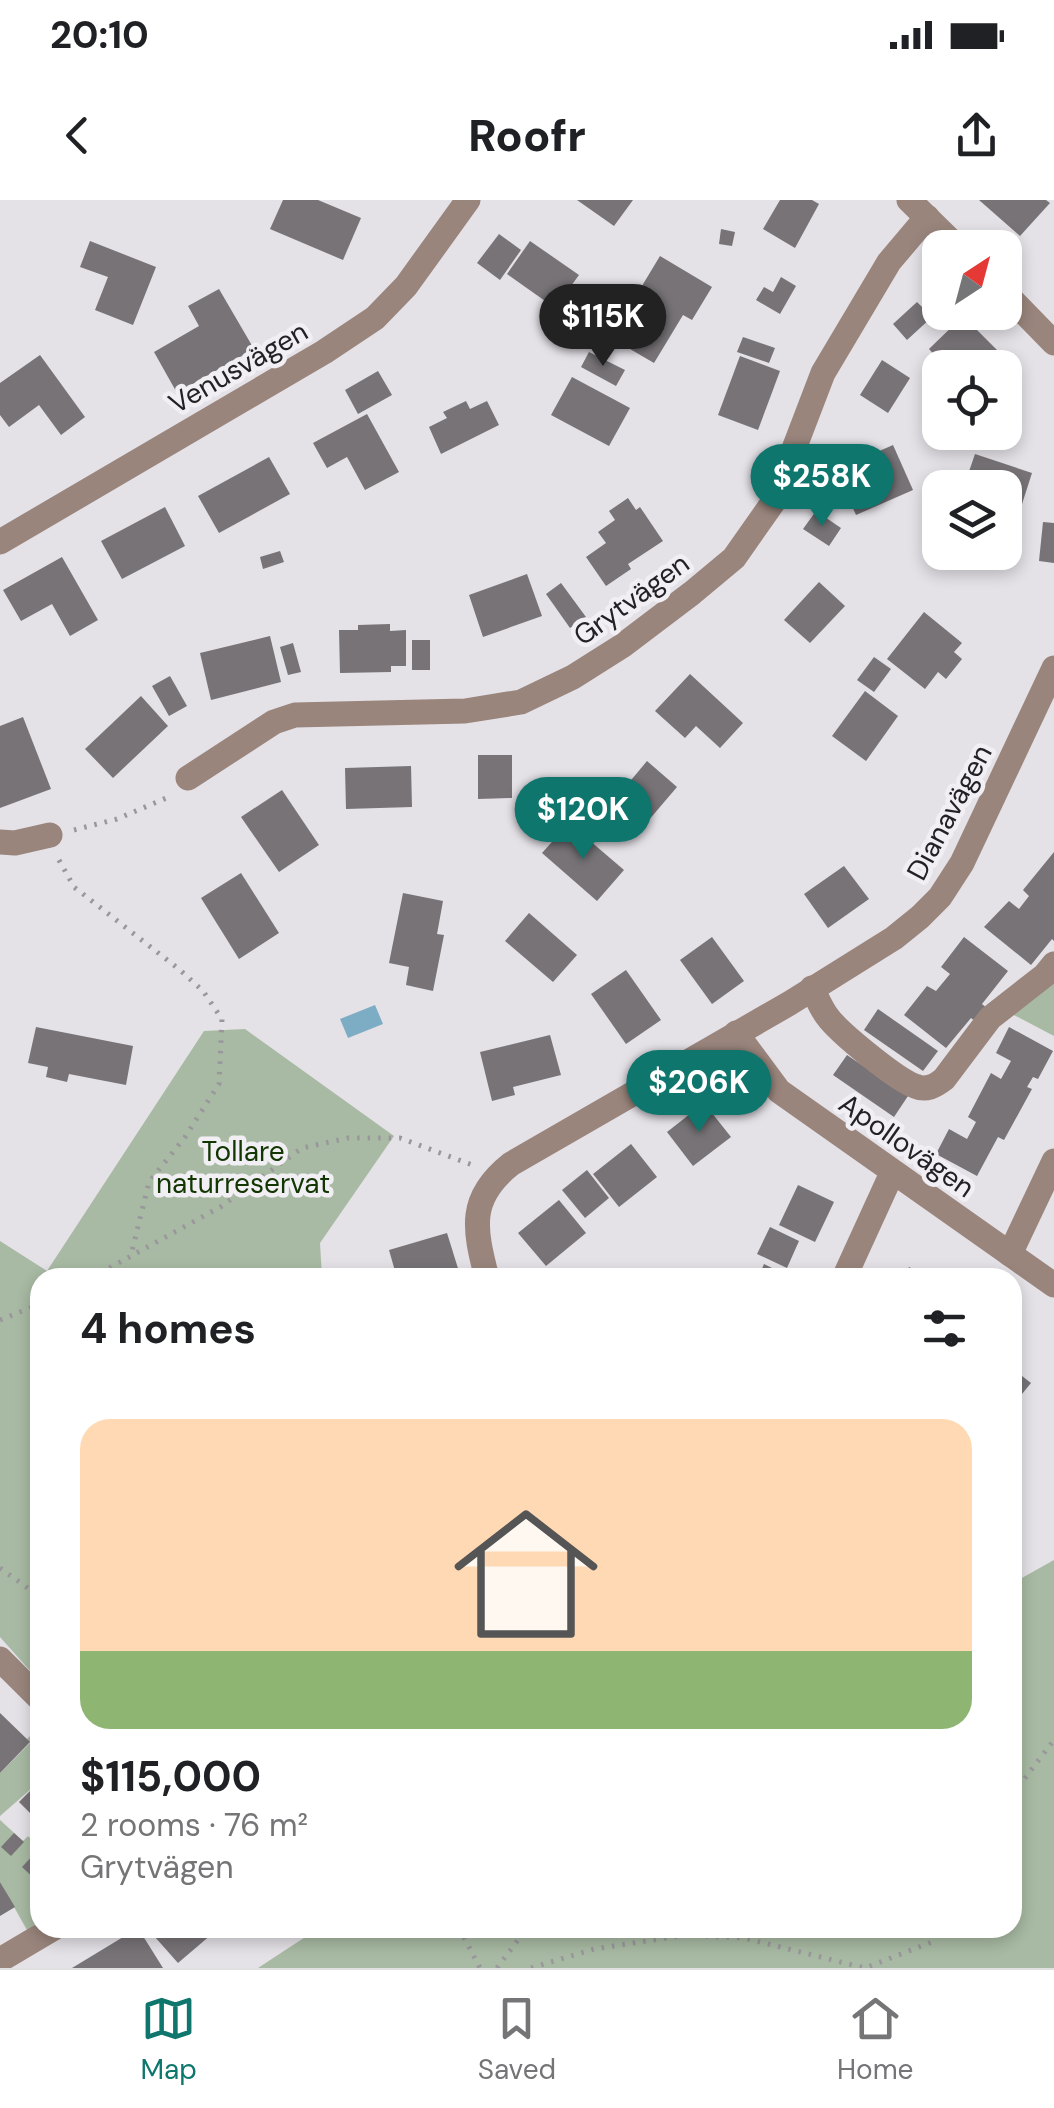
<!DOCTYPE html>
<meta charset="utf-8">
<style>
:root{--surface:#fff;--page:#f6f6f6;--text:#202124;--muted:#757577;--line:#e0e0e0;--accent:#0f766e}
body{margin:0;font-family:"DM Sans",sans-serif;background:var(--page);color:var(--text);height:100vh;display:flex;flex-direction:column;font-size:38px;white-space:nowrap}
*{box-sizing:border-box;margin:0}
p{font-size:32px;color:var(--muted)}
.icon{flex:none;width:55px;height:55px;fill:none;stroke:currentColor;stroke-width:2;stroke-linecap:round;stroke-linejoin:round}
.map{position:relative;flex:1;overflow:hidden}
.side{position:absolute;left:30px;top:1068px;width:992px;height:670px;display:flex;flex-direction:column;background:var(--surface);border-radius:30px;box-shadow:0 5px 15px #0003}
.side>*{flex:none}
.needle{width:65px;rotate:36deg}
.controls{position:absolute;left:922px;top:30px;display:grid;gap:20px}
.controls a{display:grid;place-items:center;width:100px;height:100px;border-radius:20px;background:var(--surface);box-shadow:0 5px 15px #0003;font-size:50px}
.price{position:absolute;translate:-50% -85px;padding:0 22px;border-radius:35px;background:var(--accent);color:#fff;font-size:32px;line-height:65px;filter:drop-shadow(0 2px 5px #0008)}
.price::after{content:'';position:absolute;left:50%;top:60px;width:30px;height:22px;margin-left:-15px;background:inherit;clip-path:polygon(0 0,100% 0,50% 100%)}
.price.on{background:#222;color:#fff}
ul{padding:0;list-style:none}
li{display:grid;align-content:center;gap:20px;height:530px;padding:0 50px}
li+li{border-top:2px solid var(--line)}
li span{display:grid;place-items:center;height:310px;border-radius:30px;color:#555}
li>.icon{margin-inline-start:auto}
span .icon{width:180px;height:180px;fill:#fffc;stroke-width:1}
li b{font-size:42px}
h2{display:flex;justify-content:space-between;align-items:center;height:120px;padding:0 50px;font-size:42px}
.status{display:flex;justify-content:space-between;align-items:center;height:70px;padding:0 50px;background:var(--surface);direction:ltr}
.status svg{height:28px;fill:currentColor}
header{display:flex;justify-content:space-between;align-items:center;height:130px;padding:0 50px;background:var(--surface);font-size:45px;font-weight:800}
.tab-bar{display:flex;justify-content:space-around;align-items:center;height:140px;border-top:2px solid var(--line);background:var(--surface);font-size:28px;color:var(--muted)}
.tab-bar a{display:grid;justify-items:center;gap:5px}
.tab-bar .on{color:var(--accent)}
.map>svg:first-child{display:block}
</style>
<div class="status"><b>20:10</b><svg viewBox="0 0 49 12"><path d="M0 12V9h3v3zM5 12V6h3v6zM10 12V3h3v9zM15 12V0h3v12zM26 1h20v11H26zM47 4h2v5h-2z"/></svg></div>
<header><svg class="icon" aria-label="back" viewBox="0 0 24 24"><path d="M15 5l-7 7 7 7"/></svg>Roofr<svg class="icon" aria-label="share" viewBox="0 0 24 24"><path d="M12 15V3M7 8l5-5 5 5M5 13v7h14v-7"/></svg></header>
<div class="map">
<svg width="1054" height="1768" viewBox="0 0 1054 1768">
<rect width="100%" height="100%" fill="#e4e1e7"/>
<!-- green -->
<g fill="#a8baa3">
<polygon points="1054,780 1054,836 1012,814"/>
<polygon points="245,829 394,936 320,1043 322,1077 40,1078 40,1482 0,1437 0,1041 47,1071 204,831"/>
<polygon points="1054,1360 1054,1768 258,1768 319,1728 1012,1728 1013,1383"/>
<polygon points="40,1526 40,1581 0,1616 0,1573 30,1543 27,1539"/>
<polygon points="0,1620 23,1641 28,1636 40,1649 40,1721 27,1730 0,1682"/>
</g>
<!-- water -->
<polygon fill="#7dadc4" points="375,805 383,824 348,838 340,819"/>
<!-- building -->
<g fill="#777377">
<polygon points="283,0 318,0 361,18 343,60 270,29"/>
<polygon points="577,0 633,0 614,26"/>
<polygon points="780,0 812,0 819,4 795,48 763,29"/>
<polygon points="979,0 1046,0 1050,3 1020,36"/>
<polygon points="721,29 735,32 732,46 719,44"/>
<polygon points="499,34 521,50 500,80 477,63"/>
<polygon points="90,41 156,67 133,125 95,110 108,77 80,67"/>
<polygon points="530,41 579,75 555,108 507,74"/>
<polygon points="660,56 712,87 692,120 683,115 654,163 618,142 629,123 622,119"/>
<polygon points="781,77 796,86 780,114 756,100 764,87 773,92"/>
<polygon points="219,89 254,149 177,193 154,152 199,126 188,106"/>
<polygon points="917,102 932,117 907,140 893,124"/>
<polygon points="963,116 1006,159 997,168 946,168 929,149"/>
<polygon points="743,137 775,148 769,163 737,152"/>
<polygon points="589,152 625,170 616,186 581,167"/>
<polygon points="40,155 85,217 61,235 39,205 9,227 0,215 0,183"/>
<polygon points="740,156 780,171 758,230 718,215"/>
<polygon points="882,160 910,178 888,213 860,195"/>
<polygon points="378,171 392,195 358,214 345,190"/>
<polygon points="572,177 630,208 609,246 551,215"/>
<polygon points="466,201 470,209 487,201 499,225 441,254 429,227 447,218 443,212"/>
<polygon points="367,214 399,272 365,290 347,257 327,268 313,243"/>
<polygon points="893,245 913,290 856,315 836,270"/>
<polygon points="975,254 1032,273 1022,304 1005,299 1005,288 964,286"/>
<polygon points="269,257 290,294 219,333 198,296"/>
<polygon points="628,298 636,310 640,307 663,341 628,364 631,369 606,386 586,357 606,343 598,332 615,320 609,311"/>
<polygon points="165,307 185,346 122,379 101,341"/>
<polygon points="816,311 841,328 829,346 803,329"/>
<polygon points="1043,322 1054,323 1054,363 1039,361"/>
<polygon points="280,351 284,362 263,369 260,357"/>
<polygon points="62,357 98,420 70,436 52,404 21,421 3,390"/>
<polygon points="527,374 542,416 483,437 469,395"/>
<polygon points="819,382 845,406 810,443 784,420"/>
<polygon points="561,383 586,417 570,428 546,394"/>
<polygon points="924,412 962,443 954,452 962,459 946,479 938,472 925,489 887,459"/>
<polygon points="390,424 390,431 406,430 406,466 391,466 391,472 340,473 339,430 358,430 358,425"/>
<polygon points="270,436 281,482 211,500 200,453"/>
<rect x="412" y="440" width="18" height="30"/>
<polygon points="293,443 301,472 288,475 280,447"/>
<polygon points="874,457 891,469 874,492 857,480"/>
<polygon points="690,474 743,523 720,548 696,526 685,538 655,511"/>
<polygon points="170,476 187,506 169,516 152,486"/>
<polygon points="865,491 898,516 866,561 832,536"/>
<polygon points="141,496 168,526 113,578 85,549"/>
<polygon points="23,517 51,589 0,608 0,526"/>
<polygon points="478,555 512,555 512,598 478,599"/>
<polygon points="647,561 677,587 642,628 612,603"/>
<polygon points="411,566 412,607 346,609 345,568"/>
<polygon points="282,590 319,645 279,672 241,617"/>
<polygon points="569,623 624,670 597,701 542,653"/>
<polygon points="1054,652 1054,741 1052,739 1031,765 984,727 1009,701 1019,709 1029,696 1023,690"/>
<polygon points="844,666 869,699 828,728 804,694"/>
<polygon points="241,673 279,733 239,759 201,698"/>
<polygon points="403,693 443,701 437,734 444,735 433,791 406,785 409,767 389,763"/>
<polygon points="529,713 577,755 553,782 505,741"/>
<polygon points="712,737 744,781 712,804 680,760"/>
<polygon points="964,737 1008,771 982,804 990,811 979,824 971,818 946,848 904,815 927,786 936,791 950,774 941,767"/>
<polygon points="626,770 661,820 626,844 591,794"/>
<polygon points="878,809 938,851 923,871 864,830"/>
<polygon points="36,827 133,846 126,885 69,874 67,882 46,877 48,867 28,863"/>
<polygon points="1009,827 1053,851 1038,879 1033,877 1027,887 1032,889 1004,940 998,937 977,976 936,954 949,929 967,939 976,922 968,917 991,873 1001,879 1011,861 996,853"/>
<polygon points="550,835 561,875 513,887 515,895 492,901 480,852"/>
<polygon points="847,855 908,896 894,917 833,875"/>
<polygon points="704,903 731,937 693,966 667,932"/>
<polygon points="631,944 657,977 619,1007 593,974"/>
<polygon points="587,970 609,998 585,1018 562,990"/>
<polygon points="798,985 834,1002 815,1042 779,1025"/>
<polygon points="559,1000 586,1033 546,1066 518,1033"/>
<polygon points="770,1027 799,1041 787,1068 757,1054"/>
<polygon points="447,1033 461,1078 397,1078 389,1050"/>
<polygon points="764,1064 792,1078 758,1078"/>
<polygon points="909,1067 931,1078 904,1078"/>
<polygon points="1012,1168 1031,1183 1012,1206"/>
<polygon points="0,1513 30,1542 0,1573"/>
<polygon points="40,1581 40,1623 19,1602"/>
<polygon points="14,1633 24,1642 11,1656 1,1647"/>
<polygon points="35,1653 40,1658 40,1684 22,1667"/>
<polygon points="0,1682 15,1707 0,1716"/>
<polygon points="138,1728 163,1768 72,1768"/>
<polygon points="147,1728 219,1728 178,1763"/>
</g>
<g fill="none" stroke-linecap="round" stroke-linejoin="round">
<!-- path -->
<g stroke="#99979b" stroke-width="5" stroke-dasharray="2.5 8" stroke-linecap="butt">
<polyline points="74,630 117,619 171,596"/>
<polyline points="59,660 74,687 180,770 203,791 222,819 219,884 185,937 149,982 131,1055"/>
<polyline points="91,1078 222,1006 302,948 348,938 400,938 475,966"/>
<polyline points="0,1120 40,1104"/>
<polyline points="0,1368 40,1397"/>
<polyline points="1012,1595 1054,1540"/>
<polyline points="459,1728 480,1768"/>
<polyline points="497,1768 527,1728"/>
<polyline points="531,1768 594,1749 686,1735 744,1738 865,1768 932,1742 939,1728"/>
</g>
<!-- minor -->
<g stroke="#99857c" stroke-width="25">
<polyline points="909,0 958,48"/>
<polyline points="1005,93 1054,143"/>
<polyline points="0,342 324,152 375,118 406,86 468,0"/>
<polyline points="188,578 274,522 295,515 465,511 521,502 573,477 622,446 692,393 734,358 774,301 823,173 889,62 927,17"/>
<polyline points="0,642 15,643 50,635"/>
<path d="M812 788C817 798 821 808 827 816 838 832 897 880 915 886 926 891 935 886 944 879L990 818 1045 775 1054 764"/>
<polyline points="736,833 779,891 1054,1085"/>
<polyline points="1010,1054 1054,961"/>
<path d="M487 1078C474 1028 468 998 511 964L790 803 894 738 920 717 940 697 962 663 1054 468"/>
<polyline points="844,1078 892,973"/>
<polyline points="0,1459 40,1499"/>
<polyline points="0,1760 54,1728"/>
</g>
</g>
<g text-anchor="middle" stroke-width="9" stroke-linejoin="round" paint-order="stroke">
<!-- street labels -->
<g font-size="28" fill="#222123" stroke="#f1eef4">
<text transform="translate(238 167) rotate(-30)" y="10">Venusvägen</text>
<text transform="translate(631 399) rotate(-36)" y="10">Grytvägen</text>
<text transform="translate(949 612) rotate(-62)" y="10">Dianavägen</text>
<text transform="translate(907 945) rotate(35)" y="10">Apollovägen</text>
</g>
<!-- park labels -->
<g font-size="28" fill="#113600" stroke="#f1eef4">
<text x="243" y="961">Tollare<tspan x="243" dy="32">naturreservat</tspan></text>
</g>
</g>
</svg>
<div class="controls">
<a><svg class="needle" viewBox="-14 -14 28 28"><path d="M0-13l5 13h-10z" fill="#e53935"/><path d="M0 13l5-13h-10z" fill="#757577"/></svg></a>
<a><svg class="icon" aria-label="locate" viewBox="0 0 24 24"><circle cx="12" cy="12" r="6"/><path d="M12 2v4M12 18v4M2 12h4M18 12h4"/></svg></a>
<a><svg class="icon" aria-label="layers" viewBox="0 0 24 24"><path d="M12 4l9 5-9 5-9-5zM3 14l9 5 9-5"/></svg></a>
</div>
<b class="price on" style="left:603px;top:169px">$115K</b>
<b class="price" style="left:822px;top:329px">$258K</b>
<b class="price" style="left:583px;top:662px">$120K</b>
<b class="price" style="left:699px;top:935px">$206K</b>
<section class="side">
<h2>4 homes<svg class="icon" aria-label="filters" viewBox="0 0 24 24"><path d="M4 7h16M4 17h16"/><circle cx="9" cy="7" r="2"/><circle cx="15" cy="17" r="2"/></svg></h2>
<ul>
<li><span style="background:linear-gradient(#ffd9b3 75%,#8fb573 0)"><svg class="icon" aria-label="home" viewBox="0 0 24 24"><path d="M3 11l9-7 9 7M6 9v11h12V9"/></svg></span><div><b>$115,000</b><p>2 rooms · 76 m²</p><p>Grytvägen</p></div></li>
</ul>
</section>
</div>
<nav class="tab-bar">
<a class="on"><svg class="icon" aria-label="map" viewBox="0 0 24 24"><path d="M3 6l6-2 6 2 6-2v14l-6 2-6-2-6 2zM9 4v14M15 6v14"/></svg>Map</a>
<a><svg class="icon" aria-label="saved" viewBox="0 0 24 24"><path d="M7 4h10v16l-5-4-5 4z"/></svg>Saved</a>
<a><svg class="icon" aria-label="home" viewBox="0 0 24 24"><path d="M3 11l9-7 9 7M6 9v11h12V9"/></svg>Home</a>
</nav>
